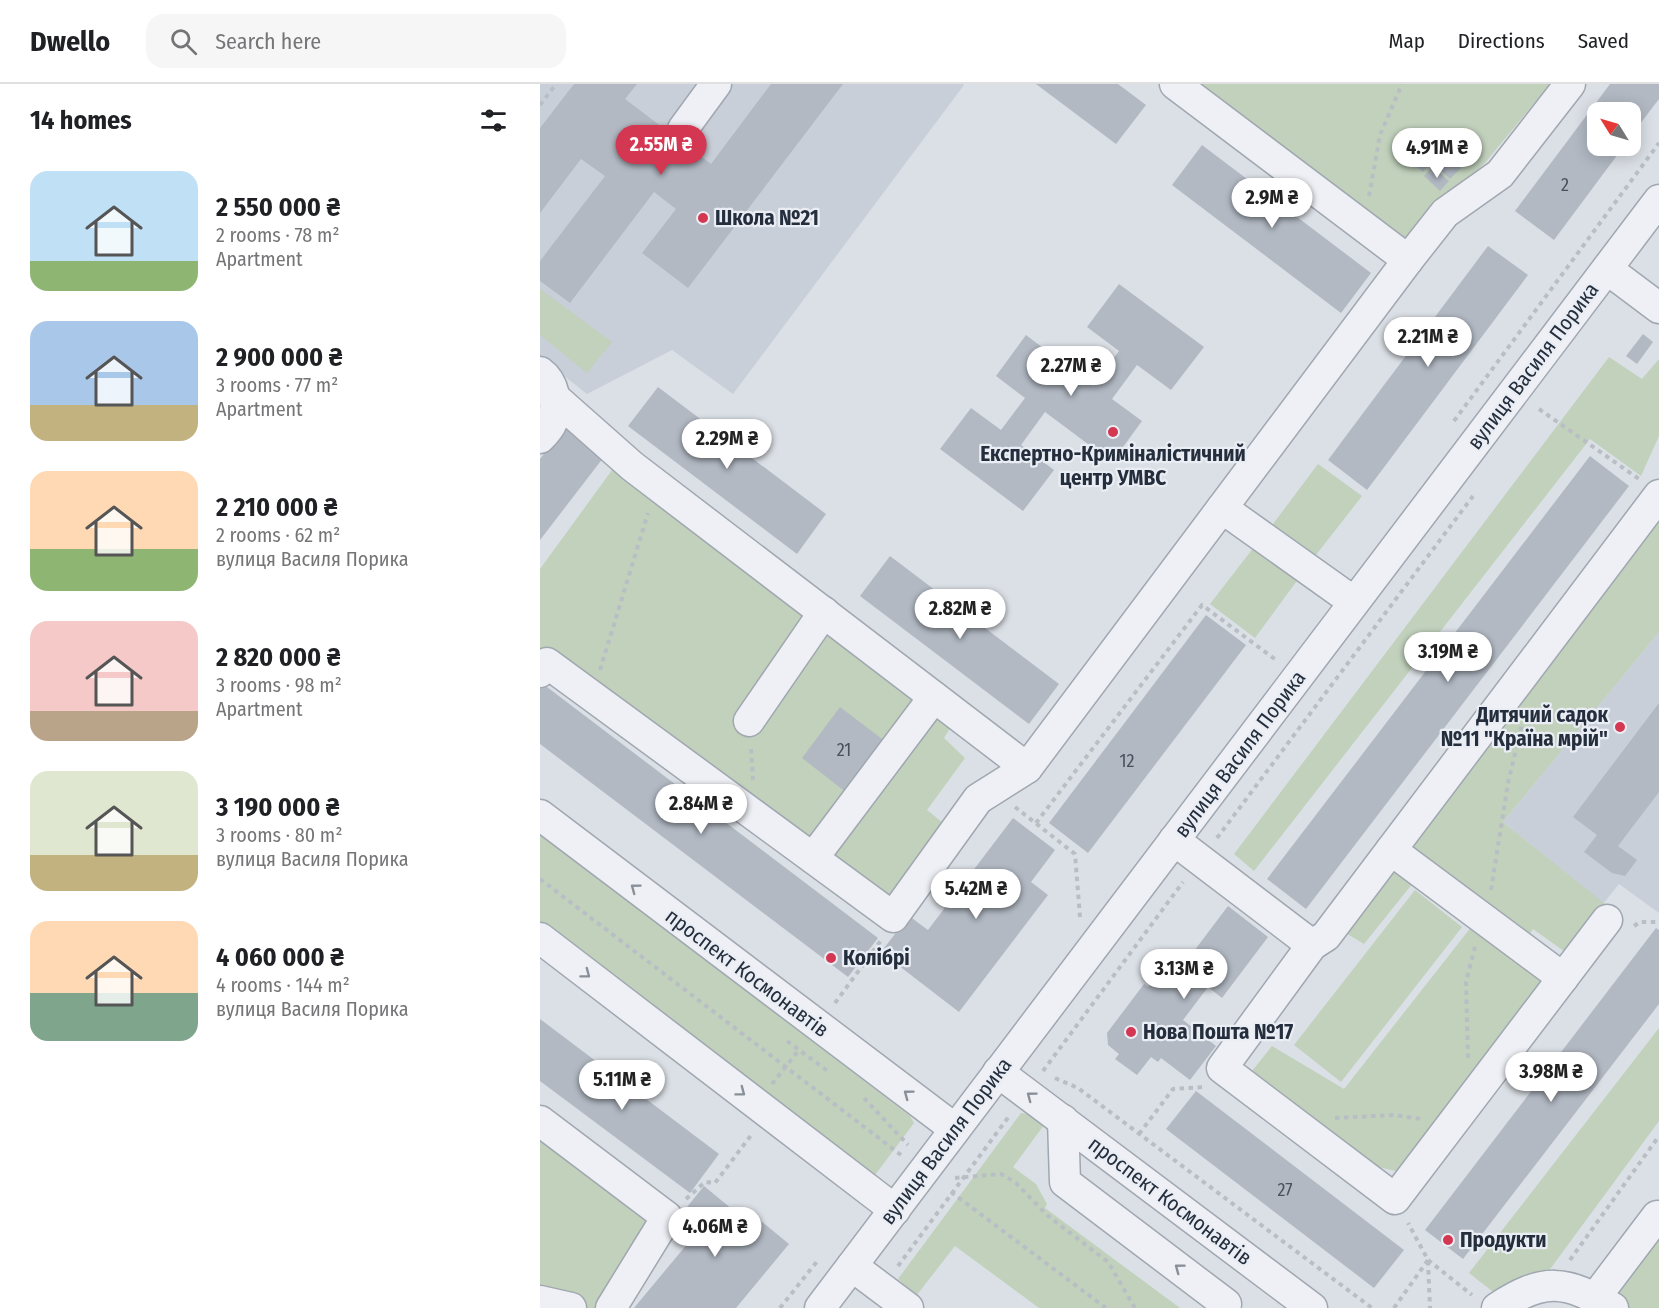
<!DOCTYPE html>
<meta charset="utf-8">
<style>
:root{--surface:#fff;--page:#f6f6f6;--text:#202124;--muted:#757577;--line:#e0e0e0;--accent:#d43751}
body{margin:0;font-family:"Fira Sans Condensed",sans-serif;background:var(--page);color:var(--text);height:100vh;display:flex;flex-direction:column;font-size:22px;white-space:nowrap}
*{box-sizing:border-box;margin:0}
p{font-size:20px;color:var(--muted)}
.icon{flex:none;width:33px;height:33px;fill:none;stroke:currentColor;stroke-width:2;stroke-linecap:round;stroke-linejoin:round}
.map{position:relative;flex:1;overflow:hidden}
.side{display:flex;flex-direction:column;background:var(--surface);width:540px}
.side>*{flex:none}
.needle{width:39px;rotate:307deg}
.fabs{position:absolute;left:1047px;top:18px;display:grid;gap:12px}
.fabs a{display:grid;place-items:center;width:54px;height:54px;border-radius:12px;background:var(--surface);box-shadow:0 3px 15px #0003;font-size:30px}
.price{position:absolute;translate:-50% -51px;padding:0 14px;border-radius:21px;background:#fff;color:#222;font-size:20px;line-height:39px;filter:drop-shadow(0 2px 3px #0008)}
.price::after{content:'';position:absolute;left:50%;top:36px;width:18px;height:14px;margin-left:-9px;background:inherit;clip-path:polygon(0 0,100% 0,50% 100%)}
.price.on{background:var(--accent);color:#fff}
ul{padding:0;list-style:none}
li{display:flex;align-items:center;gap:18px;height:150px;padding:0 30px}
li span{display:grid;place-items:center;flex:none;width:168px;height:120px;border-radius:18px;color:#555}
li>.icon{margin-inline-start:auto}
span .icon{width:72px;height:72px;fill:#fffc;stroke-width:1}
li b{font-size:26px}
h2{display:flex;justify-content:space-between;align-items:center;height:72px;padding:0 30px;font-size:26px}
header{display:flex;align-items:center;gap:36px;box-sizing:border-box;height:84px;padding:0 30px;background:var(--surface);border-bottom:2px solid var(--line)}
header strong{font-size:28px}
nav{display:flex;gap:33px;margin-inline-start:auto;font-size:21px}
.search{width:420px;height:54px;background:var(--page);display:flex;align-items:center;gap:15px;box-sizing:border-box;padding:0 21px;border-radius:18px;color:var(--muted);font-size:22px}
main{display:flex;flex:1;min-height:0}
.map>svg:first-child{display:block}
</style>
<header>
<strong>Dwello</strong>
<div class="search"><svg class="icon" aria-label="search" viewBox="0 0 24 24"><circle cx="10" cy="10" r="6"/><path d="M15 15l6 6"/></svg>Search here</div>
<nav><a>Map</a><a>Directions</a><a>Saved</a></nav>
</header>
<main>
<section class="side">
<h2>14 homes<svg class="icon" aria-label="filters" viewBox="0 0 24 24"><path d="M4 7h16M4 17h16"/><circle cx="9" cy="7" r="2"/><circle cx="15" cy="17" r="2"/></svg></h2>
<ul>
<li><span style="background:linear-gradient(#bfe0f5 75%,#8fb573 0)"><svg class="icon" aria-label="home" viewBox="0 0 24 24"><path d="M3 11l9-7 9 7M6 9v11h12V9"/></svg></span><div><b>2 550 000 ₴</b><p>2 rooms · 78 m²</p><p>Apartment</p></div></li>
<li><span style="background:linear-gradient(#a9c7e8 70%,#c2b280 0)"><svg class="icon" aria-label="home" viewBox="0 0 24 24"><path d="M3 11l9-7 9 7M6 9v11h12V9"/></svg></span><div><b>2 900 000 ₴</b><p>3 rooms · 77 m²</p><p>Apartment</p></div></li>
<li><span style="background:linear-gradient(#ffd9b3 65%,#8fb573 0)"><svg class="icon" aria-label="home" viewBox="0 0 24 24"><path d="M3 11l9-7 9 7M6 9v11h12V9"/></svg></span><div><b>2 210 000 ₴</b><p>2 rooms · 62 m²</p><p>вулиця Василя Порика</p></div></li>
<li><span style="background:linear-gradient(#f6c9c9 75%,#b9a48a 0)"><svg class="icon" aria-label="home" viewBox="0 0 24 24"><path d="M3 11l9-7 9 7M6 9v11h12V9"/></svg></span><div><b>2 820 000 ₴</b><p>3 rooms · 98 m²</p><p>Apartment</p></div></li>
<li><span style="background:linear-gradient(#dfe7d0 70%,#c2b280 0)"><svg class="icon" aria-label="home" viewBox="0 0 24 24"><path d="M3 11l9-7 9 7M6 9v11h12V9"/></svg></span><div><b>3 190 000 ₴</b><p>3 rooms · 80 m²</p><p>вулиця Василя Порика</p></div></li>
<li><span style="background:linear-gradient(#ffd9b3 60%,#7fa58c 0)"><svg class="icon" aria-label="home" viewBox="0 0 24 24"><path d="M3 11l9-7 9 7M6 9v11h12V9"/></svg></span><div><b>4 060 000 ₴</b><p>4 rooms · 144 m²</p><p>вулиця Василя Порика</p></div></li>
</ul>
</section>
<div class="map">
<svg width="1119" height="1224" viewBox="0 0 1119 1224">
<rect width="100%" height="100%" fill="#dbe0e6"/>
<!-- built -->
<g fill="#c9cfd8">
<polygon points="0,0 423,0 424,1 193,310 132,266 47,310 0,273"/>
<polygon points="1119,548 1119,829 1079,800 1063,820 963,738"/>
</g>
<!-- green -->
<g fill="#c1d1bc">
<polygon points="653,0 1010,0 944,80 862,156"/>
<polygon points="0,205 72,258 47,289 0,251"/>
<polygon points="1069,273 1102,295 1119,275 1119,352 1101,392 1050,355 714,787 694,770"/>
<polygon points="778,380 822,412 772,476 730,444"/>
<polygon points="75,382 414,638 404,654 425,674 387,726 408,743 350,826 0,572 0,485"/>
<polygon points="1119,430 1119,548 963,738 1070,824 1032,873 993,845 976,871 1011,898 864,1089 821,1079 708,992 732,962 804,1005 943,828 885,784 824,860 804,848"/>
<polygon points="714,463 759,494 715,554 670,520"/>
<polygon points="0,749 370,1032 374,1039 335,1091 327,1088 0,840"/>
<polygon points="875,806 922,843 801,998 754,961"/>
<polygon points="1119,944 1119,1037 1005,1192 974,1197 957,1211 929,1189"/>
<polygon points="481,1029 489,1030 504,1041 473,1083 496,1100 507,1120 505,1124 640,1224 499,1224 415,1162 376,1212 358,1195"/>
<polygon points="0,1054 110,1135 56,1224 0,1224"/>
<polygon points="1119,1146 1119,1224 1083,1224 1064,1213"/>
</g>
<!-- building -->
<g fill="#b2b9c3">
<polygon points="34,0 97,0 85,15 171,80 231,0 303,0 148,204 102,169 136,125 114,108 30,219 0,197 0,177 65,92 41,75 0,129 0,44"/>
<polygon points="496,0 578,0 606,21 576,60"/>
<polygon points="1070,0 1119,0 1119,15 1090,53 1090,28 1058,28 1058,62 1084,62 1014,156 975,127"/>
<polygon points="874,51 884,60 867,81 857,72"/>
<polygon points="662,61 831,189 801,229 632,101"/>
<polygon points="887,62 898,71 883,88 872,79"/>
<polygon points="903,68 921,84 910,95 893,80"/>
<polygon points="893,82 909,97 900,107 884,92"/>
<polygon points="948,162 988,191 827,406 788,376"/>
<polygon points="579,200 664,263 631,306 597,281 572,315 602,337 572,378 505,328 481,361 514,386 483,427 400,365 431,324 461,346 485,314 456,292 486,251 553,302 579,267 547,243"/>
<polygon points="1103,250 1113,258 1097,280 1086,272"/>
<polygon points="118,303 286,430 257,470 88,342"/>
<polygon points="31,335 70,365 0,456 0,375"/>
<polygon points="1050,372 1089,402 766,825 727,795"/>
<polygon points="350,472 519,600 489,640 320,512"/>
<polygon points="666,531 706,561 548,769 509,739"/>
<polygon points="3,600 338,854 308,893 0,660 0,603"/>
<polygon points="1119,619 1119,708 1078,762 1097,776 1085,792 1072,789 1044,768 1057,751 1033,733"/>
<polygon points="300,623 346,658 307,709 262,674"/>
<polygon points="473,734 515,766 491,798 508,811 419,928 341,868 369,832 388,846"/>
<polygon points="688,822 728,853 682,914 668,903 643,936 676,962 650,996 621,974 618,978 611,973 597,991 575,975 579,970 568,961 567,949 604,900 608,903 630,874 642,883"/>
<polygon points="1116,844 1119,846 1119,920 923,1175 885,1146"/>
<polygon points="0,935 179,1070 150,1109 0,997"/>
<polygon points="656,1007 864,1166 834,1204 626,1045"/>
<polygon points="164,1102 204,1135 210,1128 249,1160 196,1224 94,1224 153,1153 135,1138"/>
</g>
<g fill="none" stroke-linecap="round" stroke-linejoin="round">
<defs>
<g id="minor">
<polyline points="143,45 176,0"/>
<polyline points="868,176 905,129 960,90 1030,0"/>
<polyline points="1067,185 1119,224"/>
<path d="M0 288C14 298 19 321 12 338 10 344 4 350 0 354"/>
<polyline points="14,313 92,382 487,684 868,176 635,0"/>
<polyline points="682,424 814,518"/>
<polyline points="0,588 7,579 353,833 438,715 487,684"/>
<polyline points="209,637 284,528"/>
<polyline points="0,731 415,1045"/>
<polyline points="634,756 772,861"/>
<polyline points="851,766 1023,894"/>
<polyline points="273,774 394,613"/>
<polyline points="1067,836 855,1115 682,984 772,861 786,852 1119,411"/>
<polyline points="0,854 355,1126"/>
<polyline points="458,988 772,1224"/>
<polyline points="523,1036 525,1098 686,1220"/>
<polyline points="0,1037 127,1133 71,1224"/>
<polyline points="312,1182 368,1224"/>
<polyline points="1055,1214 1117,1132"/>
<polyline points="0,1217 31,1224"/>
<polyline points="280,1224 1119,116"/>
<path d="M957 1224C1004 1193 1025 1196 1073 1224"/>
</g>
</defs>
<!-- minor casing -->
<use href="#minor" stroke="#a0a7b0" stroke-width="33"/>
<!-- path -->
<g stroke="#b9bec5" stroke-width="4" stroke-dasharray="4.5 4.5" stroke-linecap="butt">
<polyline points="0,21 16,0"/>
<polyline points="829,112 840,51 862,0"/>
<polyline points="999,325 1099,395"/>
<polyline points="914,337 1119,59"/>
<polyline points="60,586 108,429"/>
<polyline points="211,665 213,696"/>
<polyline points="475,723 535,770 540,833"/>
<polyline points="496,739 662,521 736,576"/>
<polyline points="677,754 933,412"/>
<polyline points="0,795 361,1071"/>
<polyline points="951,806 968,699 982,640"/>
<polyline points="1094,842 1100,838 1119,838"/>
<polyline points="295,919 342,855"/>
<polyline points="247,957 289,988"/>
<polyline points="928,974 926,898 935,863"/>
<polyline points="503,987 643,798"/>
<polyline points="515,994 538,1004 832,1224"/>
<polyline points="232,1000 259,966"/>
<polyline points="324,1014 368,1061"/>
<polyline points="795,1034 855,1031 881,1035"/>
<polyline points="599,1050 633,1005 664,1003"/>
<polyline points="415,1094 461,1090 475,1098 507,1131 568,1178 595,1224"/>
<polyline points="411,1108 566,1224"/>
<polyline points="146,1115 165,1098 175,1099 212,1050"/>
<polyline points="888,1176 932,1211"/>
<polyline points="1030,1176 1119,1052"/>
<polyline points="888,1177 890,1224"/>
<polyline points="358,1182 470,1031"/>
<polyline points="240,1224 279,1175"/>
<polyline points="854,1224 888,1176 868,1139"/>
</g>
<!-- minor -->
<use href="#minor" stroke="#eef0f5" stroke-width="30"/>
</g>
<!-- one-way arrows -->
<defs><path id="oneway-chevron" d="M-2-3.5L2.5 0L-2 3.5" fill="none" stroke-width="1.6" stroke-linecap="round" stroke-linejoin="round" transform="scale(1.5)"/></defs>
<g stroke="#898f99">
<use href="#oneway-chevron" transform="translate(95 804) rotate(-143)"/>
<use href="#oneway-chevron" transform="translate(46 890) rotate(37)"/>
<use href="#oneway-chevron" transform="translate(201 1008) rotate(37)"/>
<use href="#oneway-chevron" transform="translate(368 1010) rotate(-143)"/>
<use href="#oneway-chevron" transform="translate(491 1012) rotate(-143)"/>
<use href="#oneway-chevron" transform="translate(639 1184) rotate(-143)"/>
</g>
<!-- markers -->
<g fill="#d43751" stroke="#eaeef4" stroke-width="2">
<circle cx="163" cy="134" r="6"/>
<circle cx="573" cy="348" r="6"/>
<circle cx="1080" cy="643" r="6"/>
<circle cx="291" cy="874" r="6"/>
<circle cx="591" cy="948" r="6"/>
<circle cx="908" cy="1156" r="6"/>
</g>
<g text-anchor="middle" stroke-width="4.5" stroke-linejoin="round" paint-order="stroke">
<!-- number labels -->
<g font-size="18" fill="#48515e">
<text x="1025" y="107">2</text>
<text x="304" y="672">21</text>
<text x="587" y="683">12</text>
<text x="745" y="1112">27</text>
</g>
<!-- poi labels -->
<g font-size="21" font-weight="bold" fill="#242e3d" stroke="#eaeef4" text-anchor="start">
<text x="175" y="141">Школа №21</text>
<text x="573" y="377" text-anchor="middle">Експертно-Криміналістичний<tspan x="573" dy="24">центр УМВС</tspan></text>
<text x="1068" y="638" text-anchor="end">Дитячий садок<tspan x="1068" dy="24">№11 "Країна мрій"</tspan></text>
<text x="303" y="881">Колібрі</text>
<text x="603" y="955">Нова Пошта №17</text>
<text x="920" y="1163">Продукти</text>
</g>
<!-- street labels -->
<g font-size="21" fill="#242e3d" stroke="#eaeef4">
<text transform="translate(993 282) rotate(-53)" y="7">вулиця Василя Порика</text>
<text transform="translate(700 670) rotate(-53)" y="7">вулиця Василя Порика</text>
<text transform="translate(207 889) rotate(37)" y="7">проспект Космонавтів</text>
<text transform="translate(406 1057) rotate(-53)" y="7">вулиця Василя Порика</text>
<text transform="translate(630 1117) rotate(37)" y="7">проспект Космонавтів</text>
</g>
</g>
</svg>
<div class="fabs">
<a><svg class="needle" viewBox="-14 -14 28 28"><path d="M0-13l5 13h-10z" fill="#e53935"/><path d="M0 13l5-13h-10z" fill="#757577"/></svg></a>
</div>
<b class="price on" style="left:121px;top:92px">2.55M ₴</b>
<b class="price" style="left:897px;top:95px">4.91M ₴</b>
<b class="price" style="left:732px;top:145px">2.9M ₴</b>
<b class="price" style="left:888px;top:284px">2.21M ₴</b>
<b class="price" style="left:531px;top:313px">2.27M ₴</b>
<b class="price" style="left:187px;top:386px">2.29M ₴</b>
<b class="price" style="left:420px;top:556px">2.82M ₴</b>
<b class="price" style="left:908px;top:599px">3.19M ₴</b>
<b class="price" style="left:161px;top:751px">2.84M ₴</b>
<b class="price" style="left:436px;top:836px">5.42M ₴</b>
<b class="price" style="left:644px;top:916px">3.13M ₴</b>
<b class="price" style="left:1011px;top:1019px">3.98M ₴</b>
<b class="price" style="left:82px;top:1027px">5.11M ₴</b>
<b class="price" style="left:175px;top:1174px">4.06M ₴</b>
</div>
</main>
